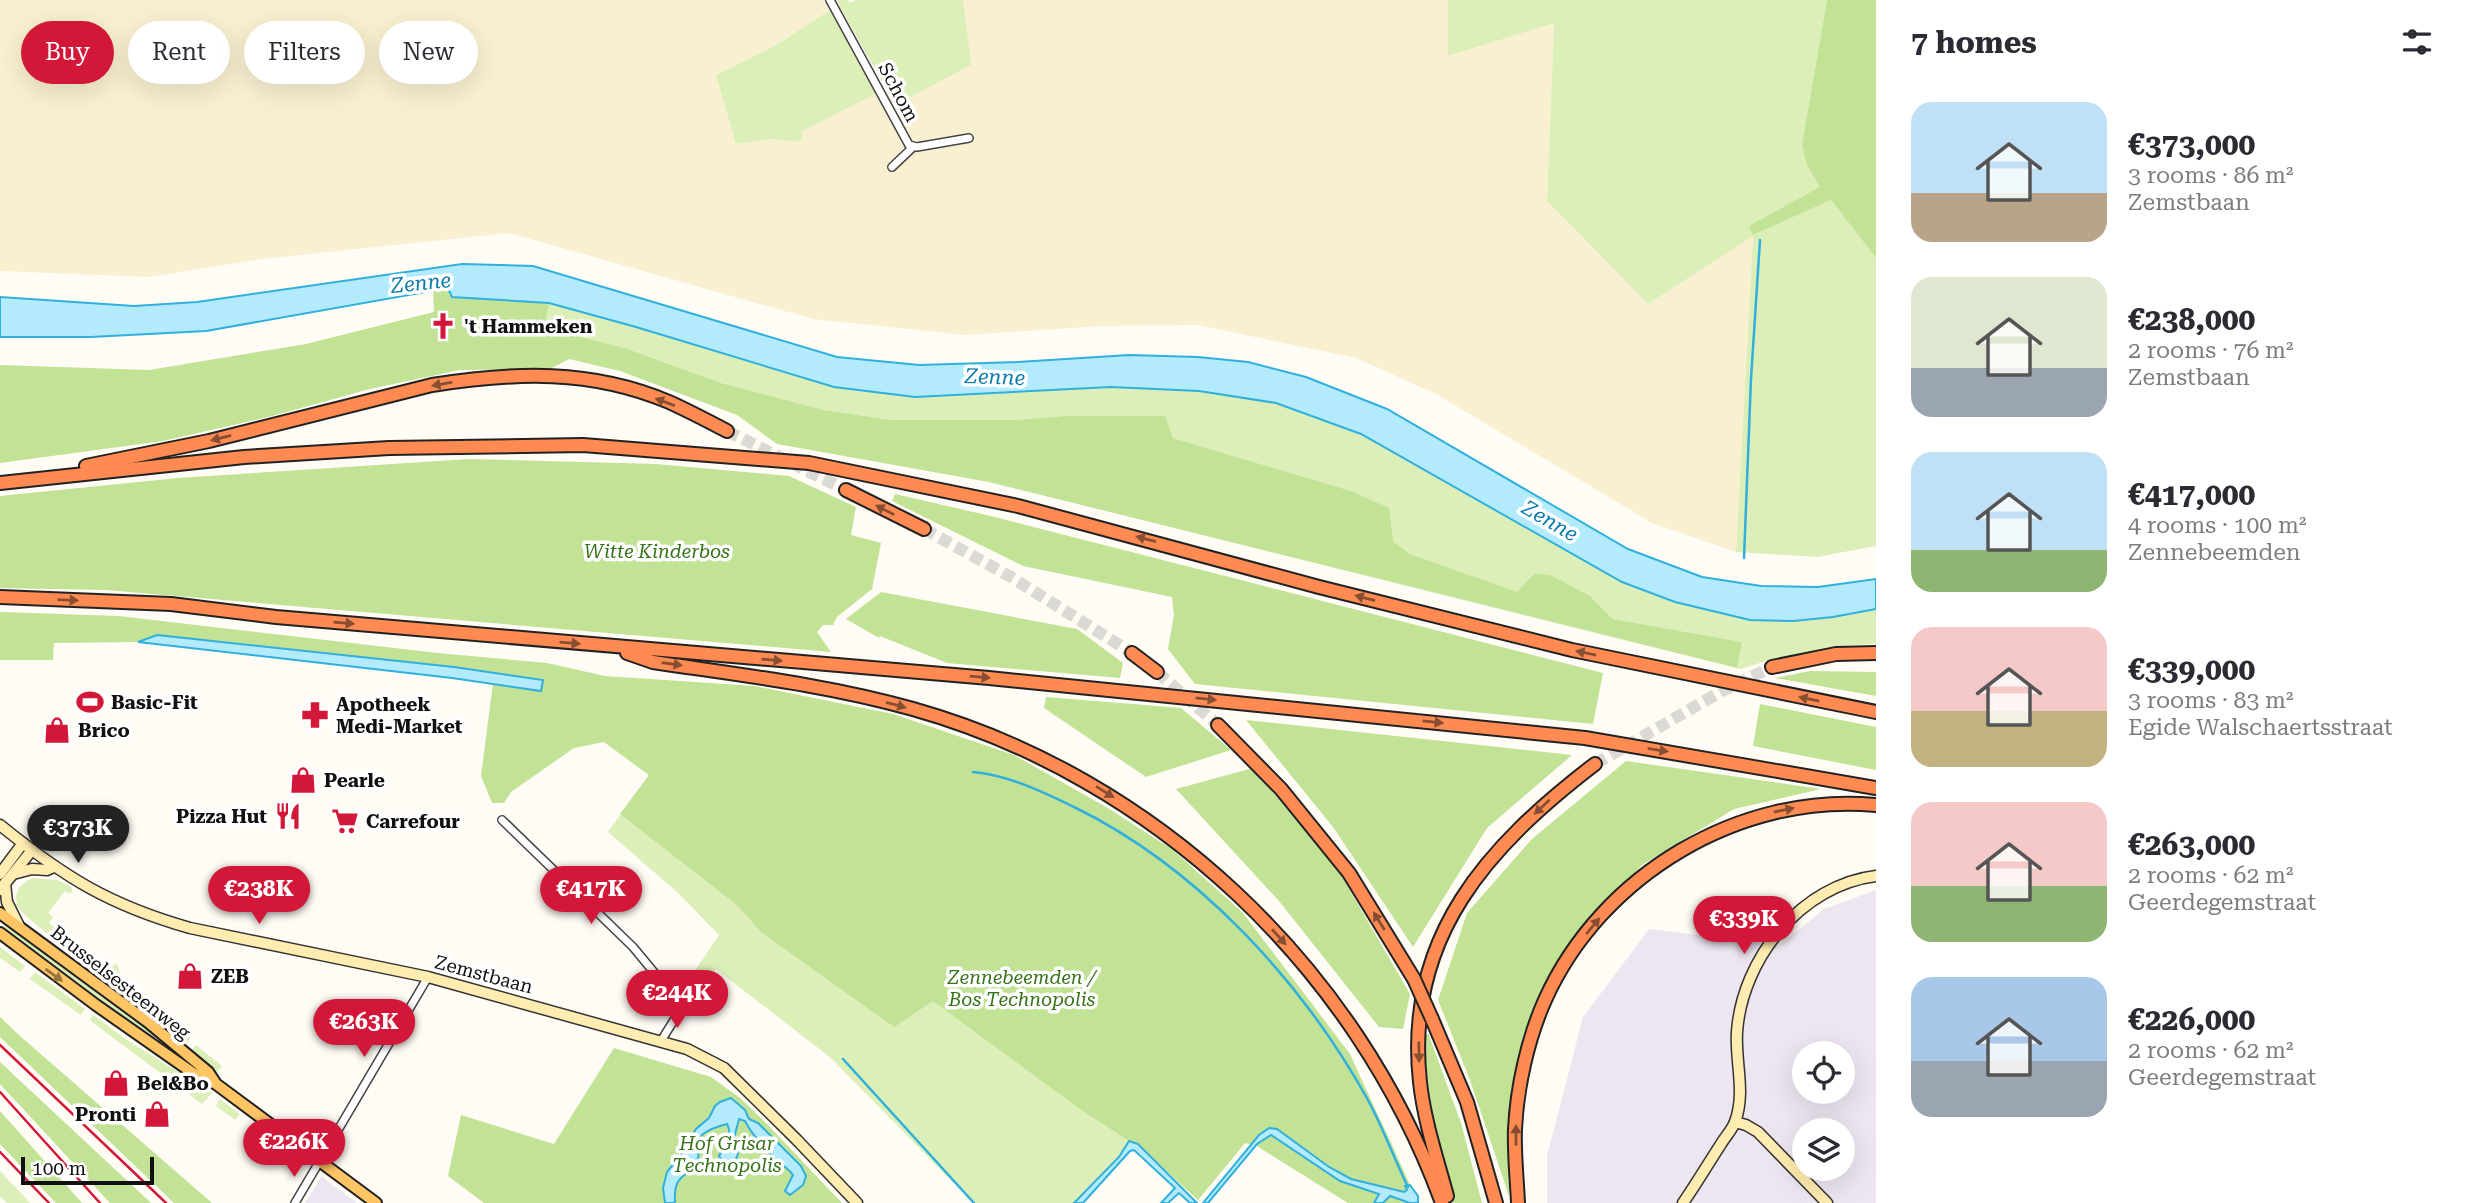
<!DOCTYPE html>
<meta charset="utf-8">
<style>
:root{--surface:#fff;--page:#f2f2f3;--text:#2b2b33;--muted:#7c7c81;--accent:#d31738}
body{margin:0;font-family:"Roboto Serif",serif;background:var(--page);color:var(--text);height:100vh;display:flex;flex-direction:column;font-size:26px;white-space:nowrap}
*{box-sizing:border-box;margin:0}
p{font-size:23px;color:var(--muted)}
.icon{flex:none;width:38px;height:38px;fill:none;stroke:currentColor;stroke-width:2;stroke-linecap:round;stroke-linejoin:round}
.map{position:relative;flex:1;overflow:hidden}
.panel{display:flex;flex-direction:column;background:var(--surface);width:595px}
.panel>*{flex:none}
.banner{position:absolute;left:21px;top:21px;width:665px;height:63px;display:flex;gap:14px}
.fabs{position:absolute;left:1792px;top:1041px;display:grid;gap:14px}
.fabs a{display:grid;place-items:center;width:63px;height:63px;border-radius:50%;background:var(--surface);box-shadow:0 7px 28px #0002;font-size:35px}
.scale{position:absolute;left:21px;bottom:18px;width:133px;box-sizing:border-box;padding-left:7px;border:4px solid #111;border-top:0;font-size:19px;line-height:24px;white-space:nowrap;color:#111;-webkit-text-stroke:5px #fff;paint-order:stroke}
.price{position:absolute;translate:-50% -60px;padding:0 16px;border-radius:24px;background:var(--accent);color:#fff;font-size:23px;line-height:46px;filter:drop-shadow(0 2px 4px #0008)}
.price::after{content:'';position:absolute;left:50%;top:42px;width:21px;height:16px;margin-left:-10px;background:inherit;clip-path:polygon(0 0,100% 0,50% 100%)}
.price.active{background:#222;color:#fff}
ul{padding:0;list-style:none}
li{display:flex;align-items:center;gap:21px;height:175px;padding:0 35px}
li span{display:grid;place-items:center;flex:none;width:196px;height:140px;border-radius:21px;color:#555}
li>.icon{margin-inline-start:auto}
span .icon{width:84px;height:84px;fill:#fffc;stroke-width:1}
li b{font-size:30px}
h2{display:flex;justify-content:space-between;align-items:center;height:84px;padding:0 35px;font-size:30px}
.chip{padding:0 24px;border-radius:32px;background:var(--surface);box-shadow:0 7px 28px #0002;font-size:24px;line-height:63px}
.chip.active{background:var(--accent);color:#fff}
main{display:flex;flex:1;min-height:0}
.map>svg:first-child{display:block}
</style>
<main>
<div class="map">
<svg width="1876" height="1203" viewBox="0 0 1876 1203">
<rect width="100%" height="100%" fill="#fffcf5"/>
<!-- industrial -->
<g fill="#ede5f0" fill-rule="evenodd">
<path d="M1876 890V1203H1547V1156L1583 1017 1649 929 1780 945 1824 909ZM1804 1054H1843V1092H1804ZM1804 1130H1843V1169H1804Z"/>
<polygon points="322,1176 326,1180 357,1203 305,1203"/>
</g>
<!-- farmland -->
<polygon fill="#f9f0d1" points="0,0 823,0 833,8 776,45 716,75 737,144 771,139 799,142 801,132 879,92 887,89 895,105 970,65 963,0 1448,0 1449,56 1554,22 1547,201 1648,304 1753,235 1736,552 1652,523 1436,394 1356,358 1197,325 1101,326 965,335 813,319 509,233 262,259 148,277 0,271"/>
<!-- green -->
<g fill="#dcefb8">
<polygon points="836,0 848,0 850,3 856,0 963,0 971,65 895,105"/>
<polygon points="1448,0 1827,0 1802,144 1806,163 1821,187 1753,235 1831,200 1876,258 1876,546 1817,557 1736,552 1753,236 1648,304 1547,201 1554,23 1448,56"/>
<polygon points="833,8 879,92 801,132 803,136 799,142 771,139 736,144 716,75 776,45"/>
<polygon points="549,303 636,327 834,387 915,397 1111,387 1199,391 1276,403 1361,434 1622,582 1675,602 1833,617 1876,609 1876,644 1835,646 1770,662 1769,660 1741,669 1737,668 1742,642 1613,619 1590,596 1534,574 1517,593 1410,554 1393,541 1348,490 1173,438 1064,416 1012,420 892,420 824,410 721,383 625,348 543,328"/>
<polygon points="604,742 1358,1076 1389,1137 1418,1203 1348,1203 1257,1146 1245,1143 1198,1200 1132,1141 1125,1145 1119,1157 1074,1203 973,1203 831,1058 716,969 674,1031 687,1012 677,997 719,935 678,893 608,832 649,775"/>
<path d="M34 878 57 880 72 887V892L70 894 65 891 48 913 53 917 49 923 110 969 115 964 118 966 120 974 115 984C89 965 64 947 39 927 33 921 23 915 19 908 11 894 21 882 34 878Z"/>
<polygon points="8,923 154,1034 154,1038 127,1022 3,930"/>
<polygon points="0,947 25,966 20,972 0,958"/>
<polygon points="35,972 85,1009 81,1015 30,979"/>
<polygon points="130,983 177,1018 178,1021 190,1031 190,1039 186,1044 124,991"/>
<polygon points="93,1015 127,1040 212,1093 202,1104 92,1022 90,1019"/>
<polygon points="196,1045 222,1066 217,1072 192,1050"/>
<polygon points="220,1099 240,1114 235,1120 216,1106"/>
<polygon points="0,1171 30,1203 7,1203 0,1196"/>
</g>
<!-- forest -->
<g fill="#c2e296">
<polygon points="1827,0 1876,0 1876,258 1831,200 1753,235 1749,226 1820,187 1806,163 1802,144"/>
<polygon points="449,288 452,297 549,303 544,328 625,348 721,383 824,410 892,420 1012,420 1064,416 1165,416 1173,438 1348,490 1389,508 1393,541 1410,554 1517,592 1534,574 1550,575 1590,596 1613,619 1742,642 1737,668 989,482 777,444 737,415 620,371 569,359 550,369 460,370 370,389 272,416 163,441 0,463 0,365 149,370 306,344 434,312 433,291"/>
<polygon points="469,459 656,464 789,476 856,507 851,535 881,543 872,589 837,617 833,625 823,625 817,632 831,652 106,590 0,588 0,496 178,478"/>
<polygon points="895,494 995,517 1603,673 1593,724 1195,684 1168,649 1174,615 1172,597 1023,566 892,501"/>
<polygon points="881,592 1077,629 1123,663 1120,678 947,663 880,636 879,638 846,619"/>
<polygon points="0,612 119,616 438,653 547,663 605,676 754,686 893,714 1014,755 1108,808 1173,850 1243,913 1350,1054 1413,1192 1410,1203 1348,1203 1257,1146 1245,1143 1198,1200 1138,1144 1129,1141 1080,1109 933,1001 894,1027 761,932 737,905 620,814 649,775 604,742 574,748 511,792 504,803 492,803 481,776 493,683 541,691 529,678 157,635 138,642 54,643 53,660 0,660"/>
<polygon points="1810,671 1876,672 1876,696 1775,678"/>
<polygon points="1046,697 1181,708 1231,750 1146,777 1044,708"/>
<polygon points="1760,704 1876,727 1876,770 1753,746"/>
<polygon points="1246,720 1572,755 1487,828 1413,947 1333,827"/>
<polygon points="1626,761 1821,789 1734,809 1642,865 1571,944 1532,1013 1510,1112 1509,1196 1470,1080 1438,1000 1467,913 1532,839"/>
<polygon points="1253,768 1334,863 1410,994 1403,1029 1379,1027 1279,901 1176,789"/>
<polygon points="0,1017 20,1036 212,1203 174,1203 0,1037"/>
<path d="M1428 1033 1461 1123 1482 1203H1453C1439 1149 1426 1094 1425 1037Z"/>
<polygon points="614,1048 711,1077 740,1098 767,1124 842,1203 484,1203 448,1176 461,1115 554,1144"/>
<polygon points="0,1062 151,1203 110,1203 0,1084"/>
<polygon points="0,1111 82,1203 56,1203 0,1144"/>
</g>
<!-- water -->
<g fill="#b3ebfd" stroke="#31afdd" stroke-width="2">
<polygon points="462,264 533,266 837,357 919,365 1018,362 1129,355 1198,357 1248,362 1306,377 1387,409 1628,549 1702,577 1761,586 1818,587 1876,579 1876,609 1833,617 1794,621 1750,620 1675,602 1622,582 1361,434 1276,403 1199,391 1111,387 915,397 834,387 636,327 549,303 452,297 448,288 206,331 91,337 0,337 0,297 134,306 197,302"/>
<polygon points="157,635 454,667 543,680 541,691 452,678 138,642"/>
<path d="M731 1098 745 1110 749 1119 758 1123 801 1166 806 1176 803 1185 790 1195 785 1191 793 1175C788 1168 783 1166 776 1160 765 1149 752 1135 745 1121L739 1119 734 1138 738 1154 734 1164 725 1165 719 1156C725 1144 734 1137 727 1124 719 1126 708 1129 702 1135 696 1143 701 1153 697 1161 687 1180 673 1172 675 1203H665L663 1188 667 1172 684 1151 696 1129 709 1118 715 1106 720 1102Z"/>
<polygon points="1269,1128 1277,1129 1329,1167 1351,1179 1404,1192 1407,1190 1405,1186 1410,1185 1418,1196 1418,1203 1410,1203 1390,1196 1383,1203 1374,1203 1379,1194 1340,1181 1271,1135 1257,1144 1208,1203 1203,1203 1259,1135"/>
<polygon points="1129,1141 1138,1144 1197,1203 1190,1203 1179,1193 1168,1203 1161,1203 1175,1188 1134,1150 1130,1151 1083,1203 1074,1203 1119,1157"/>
</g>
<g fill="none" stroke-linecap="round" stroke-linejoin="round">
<!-- stream -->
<g stroke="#31afdd" stroke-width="2.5">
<polyline points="1744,558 1751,379 1760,240"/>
<path d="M973 772C1008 775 1043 792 1074 807 1197 867 1302 981 1368 1100 1383 1128 1394 1158 1408 1187"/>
<polyline points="843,1059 974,1203"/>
</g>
<!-- highway-tunnel -->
<g stroke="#dbd9d3" stroke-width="12" stroke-dasharray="12 6" stroke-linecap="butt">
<polyline points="727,431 846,490"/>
<polyline points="924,529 1011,577 1132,653"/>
<polyline points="1157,672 1218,725"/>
<polyline points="1595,764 1722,691 1772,667"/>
</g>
<defs>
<g id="street">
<polyline points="830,0 909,145 917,147 969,138"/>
<polyline points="892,167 912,148"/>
<polyline points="502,820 633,947 657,976 679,1012 661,1041"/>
<polyline points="295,1203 428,977"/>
</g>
<g id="secondary">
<path d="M0 825C64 877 109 905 190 928L428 977 687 1049 724 1068 796 1139 857 1203"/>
<polyline points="0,874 23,843"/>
<polyline points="13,874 32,869 47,870 54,867"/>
<polyline points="5,883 7,902 19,926"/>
<polyline points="0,890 32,850"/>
<polyline points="1735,1122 1746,1125 1758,1132 1827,1203"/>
<path d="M1683 1203C1696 1184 1708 1164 1721 1144 1725 1137 1732 1130 1735 1122 1746 1092 1735 1062 1737 1032 1742 959 1801 885 1876 876"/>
</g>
<g id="primary">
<polyline points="0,913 148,1022 208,1072 214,1081"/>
<polyline points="0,933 96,1005 193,1073 216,1084 376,1203"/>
</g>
<g id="highway">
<path d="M86 466 209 441 432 385C515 372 591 369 669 402 689 411 708 421 727 431"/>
<polyline points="0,483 244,457 389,448 583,445 809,463 1018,506 1319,587 1572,650 1876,712"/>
<polyline points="846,490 924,529"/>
<polyline points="0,597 171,604 276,617 989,678 1585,738 1876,788"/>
<path d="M627 653 653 662C741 675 828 685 913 709 1155 777 1356 967 1442 1203"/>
<polyline points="1132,653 1157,672"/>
<polyline points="1772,667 1836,654 1876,653"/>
<polyline points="1218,725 1281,789 1349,873 1414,979"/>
<polyline points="1432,1019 1467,1102 1496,1203"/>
<path d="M1447 1196C1437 1159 1424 1120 1420 1082 1404 937 1488 846 1595 764"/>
<path d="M1518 1203C1517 1179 1514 1153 1515 1129 1517 1087 1528 1038 1545 1000 1601 875 1740 792 1876 805"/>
</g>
</defs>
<!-- street casing -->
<use href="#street" stroke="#444" stroke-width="10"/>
<!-- secondary casing -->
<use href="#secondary" stroke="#333" stroke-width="13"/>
<!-- primary casing -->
<use href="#primary" stroke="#222" stroke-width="14"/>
<!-- highway casing -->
<use href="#highway" stroke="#222" stroke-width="16"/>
<!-- street -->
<use href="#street" stroke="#fff" stroke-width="7"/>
<!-- secondary -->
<use href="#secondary" stroke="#ffecb0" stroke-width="10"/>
<!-- primary -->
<use href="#primary" stroke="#ffc565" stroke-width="10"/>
<!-- highway -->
<use href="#highway" stroke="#ff8b53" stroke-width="12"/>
<!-- rail -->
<g stroke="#d31738" stroke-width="2.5">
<polyline points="0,1045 166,1203"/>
<polyline points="0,1092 100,1203"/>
<polyline points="0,1152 49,1203"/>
</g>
<defs>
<polyline id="highway-bridge" points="1414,979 1432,1019"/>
</defs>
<!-- highway-bridge casing -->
<use href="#highway-bridge" stroke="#222" stroke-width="16" stroke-linecap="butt"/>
<!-- highway-bridge -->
<use href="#highway-bridge" stroke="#ff8b53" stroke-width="12"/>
</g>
<!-- one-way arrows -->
<defs><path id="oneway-solid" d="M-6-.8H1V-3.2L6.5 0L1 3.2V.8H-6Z" transform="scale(1.75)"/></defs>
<g fill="#884e32">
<use href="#oneway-solid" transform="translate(442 384) rotate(170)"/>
<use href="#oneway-solid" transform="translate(665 402) rotate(-159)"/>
<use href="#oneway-solid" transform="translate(221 438) rotate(166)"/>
<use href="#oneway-solid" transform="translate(885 510) rotate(-153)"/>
<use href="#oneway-solid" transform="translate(1146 539) rotate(-165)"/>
<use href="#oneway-solid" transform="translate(1365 598) rotate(-165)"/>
<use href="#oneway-solid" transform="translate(68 600) rotate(2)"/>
<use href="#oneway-solid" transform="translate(344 623) rotate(5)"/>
<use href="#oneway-solid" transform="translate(570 643) rotate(5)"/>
<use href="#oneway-solid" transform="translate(1586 653) rotate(-168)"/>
<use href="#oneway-solid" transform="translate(772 660) rotate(5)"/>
<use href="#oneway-solid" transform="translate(672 664) rotate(8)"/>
<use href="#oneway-solid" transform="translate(980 677) rotate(5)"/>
<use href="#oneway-solid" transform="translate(1206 699) rotate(6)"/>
<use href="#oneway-solid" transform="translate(1809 699) rotate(-169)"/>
<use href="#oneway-solid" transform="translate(896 705) rotate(15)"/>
<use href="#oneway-solid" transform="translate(1433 722) rotate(6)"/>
<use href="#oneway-solid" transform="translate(1658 750) rotate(9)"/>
<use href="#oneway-solid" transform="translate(1105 792) rotate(32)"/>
<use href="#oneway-solid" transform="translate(1542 807) rotate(137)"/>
<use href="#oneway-solid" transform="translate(1784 810) rotate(-11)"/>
<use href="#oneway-solid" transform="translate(1379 921) rotate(-122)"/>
<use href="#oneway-solid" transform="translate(1593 926) rotate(-50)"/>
<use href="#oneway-solid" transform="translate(1279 937) rotate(48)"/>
<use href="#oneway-solid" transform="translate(1419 1052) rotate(89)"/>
<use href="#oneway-solid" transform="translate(1516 1135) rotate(-90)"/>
</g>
<use fill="#94743f" href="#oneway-solid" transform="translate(54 975) rotate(36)"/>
<!-- icons -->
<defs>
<symbol id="church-bare" viewBox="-9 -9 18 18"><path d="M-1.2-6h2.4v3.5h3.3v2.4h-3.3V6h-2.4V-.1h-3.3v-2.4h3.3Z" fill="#d31738" stroke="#fff" stroke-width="2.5" paint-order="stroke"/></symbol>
<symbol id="stadium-bare" viewBox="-9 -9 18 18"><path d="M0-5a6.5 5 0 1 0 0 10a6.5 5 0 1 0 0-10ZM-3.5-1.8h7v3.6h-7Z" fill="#d31738" stroke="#fff" stroke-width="2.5" paint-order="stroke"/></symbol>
<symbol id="pharmacy-bare" viewBox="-9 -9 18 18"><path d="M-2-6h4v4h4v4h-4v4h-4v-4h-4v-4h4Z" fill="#d31738" stroke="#fff" stroke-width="2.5" paint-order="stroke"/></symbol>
<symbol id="shop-bare" viewBox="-9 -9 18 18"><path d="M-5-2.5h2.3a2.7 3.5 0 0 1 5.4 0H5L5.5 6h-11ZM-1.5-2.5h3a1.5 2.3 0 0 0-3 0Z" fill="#d31738" stroke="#fff" stroke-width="2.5" paint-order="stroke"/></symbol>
<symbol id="restaurant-bare" viewBox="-9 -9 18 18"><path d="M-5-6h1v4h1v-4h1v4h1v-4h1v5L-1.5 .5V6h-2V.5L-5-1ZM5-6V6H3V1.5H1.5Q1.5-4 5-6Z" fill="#d31738" stroke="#fff" stroke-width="2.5" paint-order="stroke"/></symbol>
<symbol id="supermarket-bare" viewBox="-9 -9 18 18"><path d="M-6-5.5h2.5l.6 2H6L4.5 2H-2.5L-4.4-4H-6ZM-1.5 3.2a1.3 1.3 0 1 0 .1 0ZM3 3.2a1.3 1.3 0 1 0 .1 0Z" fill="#d31738" stroke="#fff" stroke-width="2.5" paint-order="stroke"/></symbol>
</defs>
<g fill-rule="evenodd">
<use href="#church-bare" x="424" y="307" width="38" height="38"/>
<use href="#stadium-bare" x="71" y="683" width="38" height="38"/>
<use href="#pharmacy-bare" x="296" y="696" width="38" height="38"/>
<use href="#shop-bare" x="38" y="711" width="38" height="38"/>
<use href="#shop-bare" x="284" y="761" width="38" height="38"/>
<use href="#restaurant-bare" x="269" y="797" width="38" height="38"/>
<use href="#supermarket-bare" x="326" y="802" width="38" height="38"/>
<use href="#shop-bare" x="171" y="957" width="38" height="38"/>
<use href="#shop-bare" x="97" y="1064" width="38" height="38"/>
<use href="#shop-bare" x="138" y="1095" width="38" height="38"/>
</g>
<g text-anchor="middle" stroke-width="7" stroke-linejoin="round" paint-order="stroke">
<!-- street labels -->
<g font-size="19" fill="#111" stroke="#fff">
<text transform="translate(899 92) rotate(62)" y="7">Schom</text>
<text transform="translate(484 974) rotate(15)" y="7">Zemstbaan</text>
<text transform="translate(121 982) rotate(38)" y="7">Brusselsesteenweg</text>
</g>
<!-- poi labels -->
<g font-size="19" font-weight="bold" fill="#111" stroke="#fff" text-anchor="start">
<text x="464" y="333">'t Hammeken</text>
<text x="111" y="709">Basic-Fit</text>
<text x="336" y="711">Apotheek<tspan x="336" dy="22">Medi-Market</tspan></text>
<text x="78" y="737">Brico</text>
<text x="324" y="787">Pearle</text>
<text x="267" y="823" text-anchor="end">Pizza Hut</text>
<text x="366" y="828">Carrefour</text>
<text x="211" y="983">ZEB</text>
<text x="137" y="1090">Bel&amp;Bo</text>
<text x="136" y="1121" text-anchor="end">Pronti</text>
</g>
<!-- park labels -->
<g font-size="19" font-style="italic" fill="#367218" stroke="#fff">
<text x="657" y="558">Witte Kinderbos</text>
<text x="1022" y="984">Zennebeemden /<tspan x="1022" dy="22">Bos Technopolis</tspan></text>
<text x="727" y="1150">Hof Grisar<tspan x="727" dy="22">Technopolis</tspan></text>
</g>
<!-- water labels -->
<g font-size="21" font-style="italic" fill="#097aac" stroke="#fff">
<text transform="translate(421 283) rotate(-6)" y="7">Zenne</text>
<text transform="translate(995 377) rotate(2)" y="7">Zenne</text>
<text transform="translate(1550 521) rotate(30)" y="7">Zenne</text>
</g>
</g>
</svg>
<div class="fabs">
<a><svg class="icon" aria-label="locate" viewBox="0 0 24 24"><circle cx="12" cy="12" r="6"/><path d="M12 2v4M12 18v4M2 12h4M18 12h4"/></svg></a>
<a><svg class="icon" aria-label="layers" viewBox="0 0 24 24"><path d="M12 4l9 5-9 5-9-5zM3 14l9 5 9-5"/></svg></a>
</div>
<div class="scale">100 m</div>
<b class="price active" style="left:78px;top:865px">€373K</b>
<b class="price" style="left:259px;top:926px">€238K</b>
<b class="price" style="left:591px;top:926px">€417K</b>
<b class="price" style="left:1744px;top:956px">€339K</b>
<b class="price" style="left:677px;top:1030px">€244K</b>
<b class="price" style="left:364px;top:1059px">€263K</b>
<b class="price" style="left:294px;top:1179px">€226K</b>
<div class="banner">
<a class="chip active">Buy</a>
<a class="chip">Rent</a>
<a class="chip">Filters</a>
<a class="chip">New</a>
</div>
</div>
<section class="panel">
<h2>7 homes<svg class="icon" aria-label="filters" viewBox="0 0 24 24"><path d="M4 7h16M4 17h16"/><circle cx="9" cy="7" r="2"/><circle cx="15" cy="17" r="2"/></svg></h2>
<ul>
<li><span style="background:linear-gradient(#bfe0f5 65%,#b9a48a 0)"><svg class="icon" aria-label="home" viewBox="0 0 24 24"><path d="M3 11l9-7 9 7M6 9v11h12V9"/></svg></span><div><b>€373,000</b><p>3 rooms · 86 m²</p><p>Zemstbaan</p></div></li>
<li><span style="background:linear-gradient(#dfe7d0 65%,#9aa5b1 0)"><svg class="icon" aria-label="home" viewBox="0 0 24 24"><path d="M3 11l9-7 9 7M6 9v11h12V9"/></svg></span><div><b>€238,000</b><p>2 rooms · 76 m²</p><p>Zemstbaan</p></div></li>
<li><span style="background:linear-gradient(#bfe0f5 70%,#8fb573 0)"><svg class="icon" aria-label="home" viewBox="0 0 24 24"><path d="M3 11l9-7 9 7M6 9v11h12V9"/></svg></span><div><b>€417,000</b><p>4 rooms · 100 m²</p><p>Zennebeemden</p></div></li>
<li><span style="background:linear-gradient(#f6c9c9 60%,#c2b280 0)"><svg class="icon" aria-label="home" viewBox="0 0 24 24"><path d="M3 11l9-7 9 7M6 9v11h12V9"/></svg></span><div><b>€339,000</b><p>3 rooms · 83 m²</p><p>Egide Walschaertsstraat</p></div></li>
<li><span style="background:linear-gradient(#f6c9c9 60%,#8fb573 0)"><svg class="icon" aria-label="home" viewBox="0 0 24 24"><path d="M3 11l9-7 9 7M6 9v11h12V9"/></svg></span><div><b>€263,000</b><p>2 rooms · 62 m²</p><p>Geerdegemstraat</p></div></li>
<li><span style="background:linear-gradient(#a9c7e8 60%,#9aa5b1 0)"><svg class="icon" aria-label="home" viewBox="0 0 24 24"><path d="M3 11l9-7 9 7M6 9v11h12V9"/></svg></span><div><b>€226,000</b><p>2 rooms · 62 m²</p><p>Geerdegemstraat</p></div></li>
</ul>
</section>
</main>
